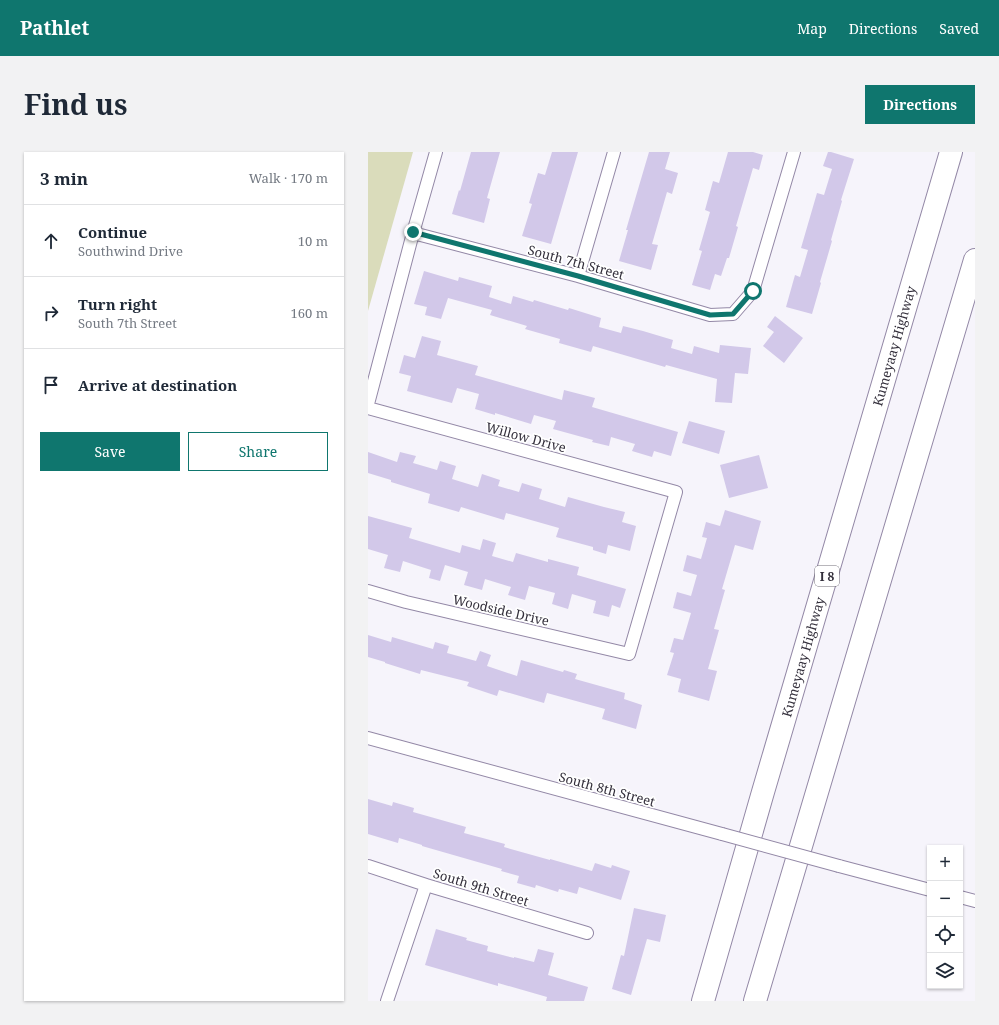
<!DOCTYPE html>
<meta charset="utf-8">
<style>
body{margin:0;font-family:"Noto Serif",serif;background:#f2f2f3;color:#1f2937}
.controls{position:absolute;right:12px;bottom:12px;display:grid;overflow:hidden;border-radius:0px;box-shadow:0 1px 3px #0004}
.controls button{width:36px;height:36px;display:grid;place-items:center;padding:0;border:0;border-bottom:1px solid #e0e1e3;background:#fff;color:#1f2937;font:20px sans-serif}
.stop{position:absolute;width:12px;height:12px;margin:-9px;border:3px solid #0f766e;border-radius:50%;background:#fff}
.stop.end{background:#0f766e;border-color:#fff;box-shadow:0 1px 4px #0008}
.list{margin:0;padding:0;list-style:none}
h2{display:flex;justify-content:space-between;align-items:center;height:52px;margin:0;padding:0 16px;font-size:17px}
h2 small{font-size:13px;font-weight:400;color:#747a83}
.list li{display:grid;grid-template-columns:26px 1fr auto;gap:12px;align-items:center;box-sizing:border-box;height:72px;padding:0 16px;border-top:1px solid #e0e1e3}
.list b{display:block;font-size:15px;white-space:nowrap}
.list p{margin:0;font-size:13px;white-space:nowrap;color:#747a83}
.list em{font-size:13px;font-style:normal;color:#747a83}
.actions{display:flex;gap:8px;padding:12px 16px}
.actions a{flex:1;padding:9px 0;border:1px solid #0f766e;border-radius:0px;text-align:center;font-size:14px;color:#0f766e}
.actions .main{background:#0f766e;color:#fff}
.icon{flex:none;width:22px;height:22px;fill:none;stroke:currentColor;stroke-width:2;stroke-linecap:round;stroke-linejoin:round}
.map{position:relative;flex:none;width:607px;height:849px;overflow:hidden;border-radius:0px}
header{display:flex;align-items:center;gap:24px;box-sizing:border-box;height:56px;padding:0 20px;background:#0f766e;color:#fff}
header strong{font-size:19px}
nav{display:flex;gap:22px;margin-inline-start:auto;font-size:14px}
.intro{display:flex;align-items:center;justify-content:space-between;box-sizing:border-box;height:96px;padding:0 24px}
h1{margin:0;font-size:28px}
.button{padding:10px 18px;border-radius:0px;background:#0f766e;color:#fff;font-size:14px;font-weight:700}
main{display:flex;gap:24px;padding:0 24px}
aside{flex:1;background:#fff;border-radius:0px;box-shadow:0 1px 3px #0004}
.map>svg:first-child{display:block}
</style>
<header>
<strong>Pathlet</strong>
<nav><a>Map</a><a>Directions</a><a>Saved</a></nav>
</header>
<div class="intro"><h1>Find us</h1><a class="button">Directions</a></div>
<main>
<aside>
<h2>3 min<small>Walk · 170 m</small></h2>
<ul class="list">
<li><svg class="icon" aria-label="ahead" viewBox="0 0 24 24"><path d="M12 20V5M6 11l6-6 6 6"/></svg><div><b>Continue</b><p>Southwind Drive</p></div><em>10 m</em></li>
<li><svg class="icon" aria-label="right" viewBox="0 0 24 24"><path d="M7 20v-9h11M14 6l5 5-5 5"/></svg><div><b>Turn right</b><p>South 7th Street</p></div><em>160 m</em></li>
<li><svg class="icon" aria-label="arrive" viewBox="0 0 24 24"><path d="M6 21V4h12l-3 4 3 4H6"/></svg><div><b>Arrive at destination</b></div></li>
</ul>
<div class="actions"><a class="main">Save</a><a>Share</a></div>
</aside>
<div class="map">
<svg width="607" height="849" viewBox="0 0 607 849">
<rect width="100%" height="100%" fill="#f6f4fb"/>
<path fill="#dadcbb" d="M 0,0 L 45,0 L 0,159 Z"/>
<path fill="#d2c8e9" d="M 103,0 L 132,0 L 119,46 L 122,47 L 116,71 L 84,62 L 91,38 L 92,39 Z
M 184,0 L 210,0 L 183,92 L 154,84 L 164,52 L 161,51 L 170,21 L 177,23 Z
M 281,0 L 302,0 L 297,17 L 310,21 L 304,42 L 299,40 L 284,92 L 290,93 L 283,118 L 251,109 L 260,78 L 258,78 Z
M 360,0 L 385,0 L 395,3 L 391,18 L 385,16 L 368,74 L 370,75 L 361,106 L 359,106 L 353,124 L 347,122 L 342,138 L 324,133 L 334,99 L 331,98 L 342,60 L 337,58 L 345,29 L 351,31 Z
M 460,0 L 463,0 L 486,7 L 473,48 L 474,49 L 463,88 L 464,89 L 452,130 L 453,131 L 444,162 L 418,155 L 427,123 L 432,125 L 440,98 L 433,96 L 449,41 L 456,43 L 464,17 L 455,14 Z
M 56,119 L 90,129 L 91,125 L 124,134 L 121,145 L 143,152 L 145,144 L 165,150 L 166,148 L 200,158 L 201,156 L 233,166 L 231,175 L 253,181 L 255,174 L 275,179 L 305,188 L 303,196 L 324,202 L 326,194 L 351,201 L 352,193 L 383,196 L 380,222 L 367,221 L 364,251 L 347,250 L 349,227 L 298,213 L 297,215 L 225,194 L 223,200 L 191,191 L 192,187 L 157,177 L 159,174 L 122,163 L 124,158 L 80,146 L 73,167 L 57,163 L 59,155 L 46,152 Z
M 407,164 L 435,186 L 416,211 L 395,194 L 406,180 L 399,175 Z
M 54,184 L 73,189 L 69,203 L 110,214 L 107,223 L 194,248 L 196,238 L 227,246 L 224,255 L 310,280 L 303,304 L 286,299 L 284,305 L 264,299 L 267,292 L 243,285 L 241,294 L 224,290 L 225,288 L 185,277 L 188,269 L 166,263 L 163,272 L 127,261 L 127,263 L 107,257 L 111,242 L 89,236 L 84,251 L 39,239 L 43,224 L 31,221 L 36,203 L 47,206 Z
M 321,269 L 357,279 L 351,302 L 314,291 Z
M 0,300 L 29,310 L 32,300 L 48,304 L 45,311 L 69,318 L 72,309 L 88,314 L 84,327 L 110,335 L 114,322 L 132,328 L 130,334 L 151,340 L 154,331 L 174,337 L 171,347 L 197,355 L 200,345 L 236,355 L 257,360 L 254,370 L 268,374 L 262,399 L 240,393 L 238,402 L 225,398 L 225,395 L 188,385 L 191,376 L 138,361 L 136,368 L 93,355 L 91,360 L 60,351 L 62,342 L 23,330 L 23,328 L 0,321 Z
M 391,303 L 400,336 L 361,346 L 352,313 Z
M 357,358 L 393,369 L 385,398 L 367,393 L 354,437 L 357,438 L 346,477 L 351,478 L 340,517 L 349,519 L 341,549 L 310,540 L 313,527 L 299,523 L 306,501 L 302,500 L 306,486 L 315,488 L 323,461 L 305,456 L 309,440 L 323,444 L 329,423 L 315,419 L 319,403 L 333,407 L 339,386 L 334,385 L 338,370 L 352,374 Z
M 0,364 L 44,376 L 41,386 L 92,401 L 94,393 L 112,398 L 115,387 L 128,391 L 124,404 L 145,410 L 148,401 L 180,410 L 180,407 L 211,415 L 209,423 L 258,437 L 252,456 L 244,453 L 241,465 L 225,461 L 228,449 L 204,442 L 200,457 L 184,452 L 187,441 L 161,434 L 157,448 L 140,443 L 143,435 L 117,427 L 114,438 L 96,433 L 100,420 L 77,413 L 72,429 L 61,426 L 63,418 L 35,409 L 32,420 L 16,416 L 20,403 L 0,397 Z
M 0,483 L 23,490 L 24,485 L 65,497 L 67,490 L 81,494 L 79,501 L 108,509 L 112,499 L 123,503 L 119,514 L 149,524 L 153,508 L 195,520 L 196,518 L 209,522 L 207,527 L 257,541 L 256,547 L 274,553 L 268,577 L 234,567 L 237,557 L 179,541 L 176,551 L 131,538 L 129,544 L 99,534 L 101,530 L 53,518 L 52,522 L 17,511 L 17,510 L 0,505 Z
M 0,647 L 24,654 L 25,650 L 46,656 L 45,660 L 98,675 L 96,681 L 137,692 L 136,695 L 182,708 L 182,707 L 224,719 L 227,711 L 243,716 L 244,713 L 262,719 L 253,748 L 211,735 L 209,742 L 191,737 L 190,740 L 168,733 L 167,736 L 149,731 L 151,724 L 133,719 L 134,717 L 54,694 L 54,693 L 31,686 L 30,691 L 0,682 Z
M 266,756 L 298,763 L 292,790 L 279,787 L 263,843 L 244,837 L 253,803 L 256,804 Z
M 68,777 L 99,786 L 98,788 L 120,794 L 119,799 L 146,806 L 146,805 L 166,810 L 170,797 L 186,801 L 180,823 L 220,835 L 216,849 L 178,849 L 179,845 L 130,831 L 130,834 L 57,813 Z"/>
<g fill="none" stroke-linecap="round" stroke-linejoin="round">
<g stroke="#9388a6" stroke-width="14">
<path id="minor" d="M 45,81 L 210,124 L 342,163 L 365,162 L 385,139 L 426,0
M 210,124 L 246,0
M 0,252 L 45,81 L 68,0
M 0,256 L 308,340 L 261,502 L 38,450 L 0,439
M 0,586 L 354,682
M 0,714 L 58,733 L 219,781
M 471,714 L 562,738
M 592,745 L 607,749
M 19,849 L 58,733"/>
</g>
<g stroke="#9388a6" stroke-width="24">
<path id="motorway" d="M 335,849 L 395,640 L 583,0
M 387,849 L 607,108"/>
</g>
<use href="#minor" stroke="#fff" stroke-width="12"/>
<use href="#motorway" stroke="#fff" stroke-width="22"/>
<g stroke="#9388a6" stroke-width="14" stroke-linecap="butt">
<path id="minor-bridge" d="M 354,682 L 471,714"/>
</g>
<use href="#minor-bridge" stroke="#fff" stroke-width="12"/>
</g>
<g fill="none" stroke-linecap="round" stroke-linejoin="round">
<path stroke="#0f766e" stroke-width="5" d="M 45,80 L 210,124 L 342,163 L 365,162 L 385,139"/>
</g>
<g text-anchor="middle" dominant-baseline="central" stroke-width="3.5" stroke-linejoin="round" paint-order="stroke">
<rect fill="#fff" stroke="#706d76" stroke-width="1" x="447" y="414" width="24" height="20" rx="3"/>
<g font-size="12" font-weight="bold" fill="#332f3b">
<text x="459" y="424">I 8</text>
</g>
<g font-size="13" fill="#332f3b" stroke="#fff">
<text transform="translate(208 110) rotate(15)">South 7th Street</text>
<text transform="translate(526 194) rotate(-74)">Kumeyaay Highway</text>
<text transform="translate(158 285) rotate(15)">Willow Drive</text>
<text transform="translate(133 458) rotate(13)">Woodside Drive</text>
<text transform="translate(435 505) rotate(-74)">Kumeyaay Highway</text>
<text transform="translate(239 637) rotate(15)">South 8th Street</text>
<text transform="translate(113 735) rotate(17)">South 9th Street</text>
</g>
</g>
</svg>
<div class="controls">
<button>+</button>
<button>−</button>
<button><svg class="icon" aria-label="locate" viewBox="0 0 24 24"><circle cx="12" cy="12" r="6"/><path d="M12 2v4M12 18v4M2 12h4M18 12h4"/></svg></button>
<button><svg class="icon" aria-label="layers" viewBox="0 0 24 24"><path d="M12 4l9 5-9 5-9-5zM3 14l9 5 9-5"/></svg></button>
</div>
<div class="stop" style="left:385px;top:139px"></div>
<div class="stop end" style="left:45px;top:80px"></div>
</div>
</main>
